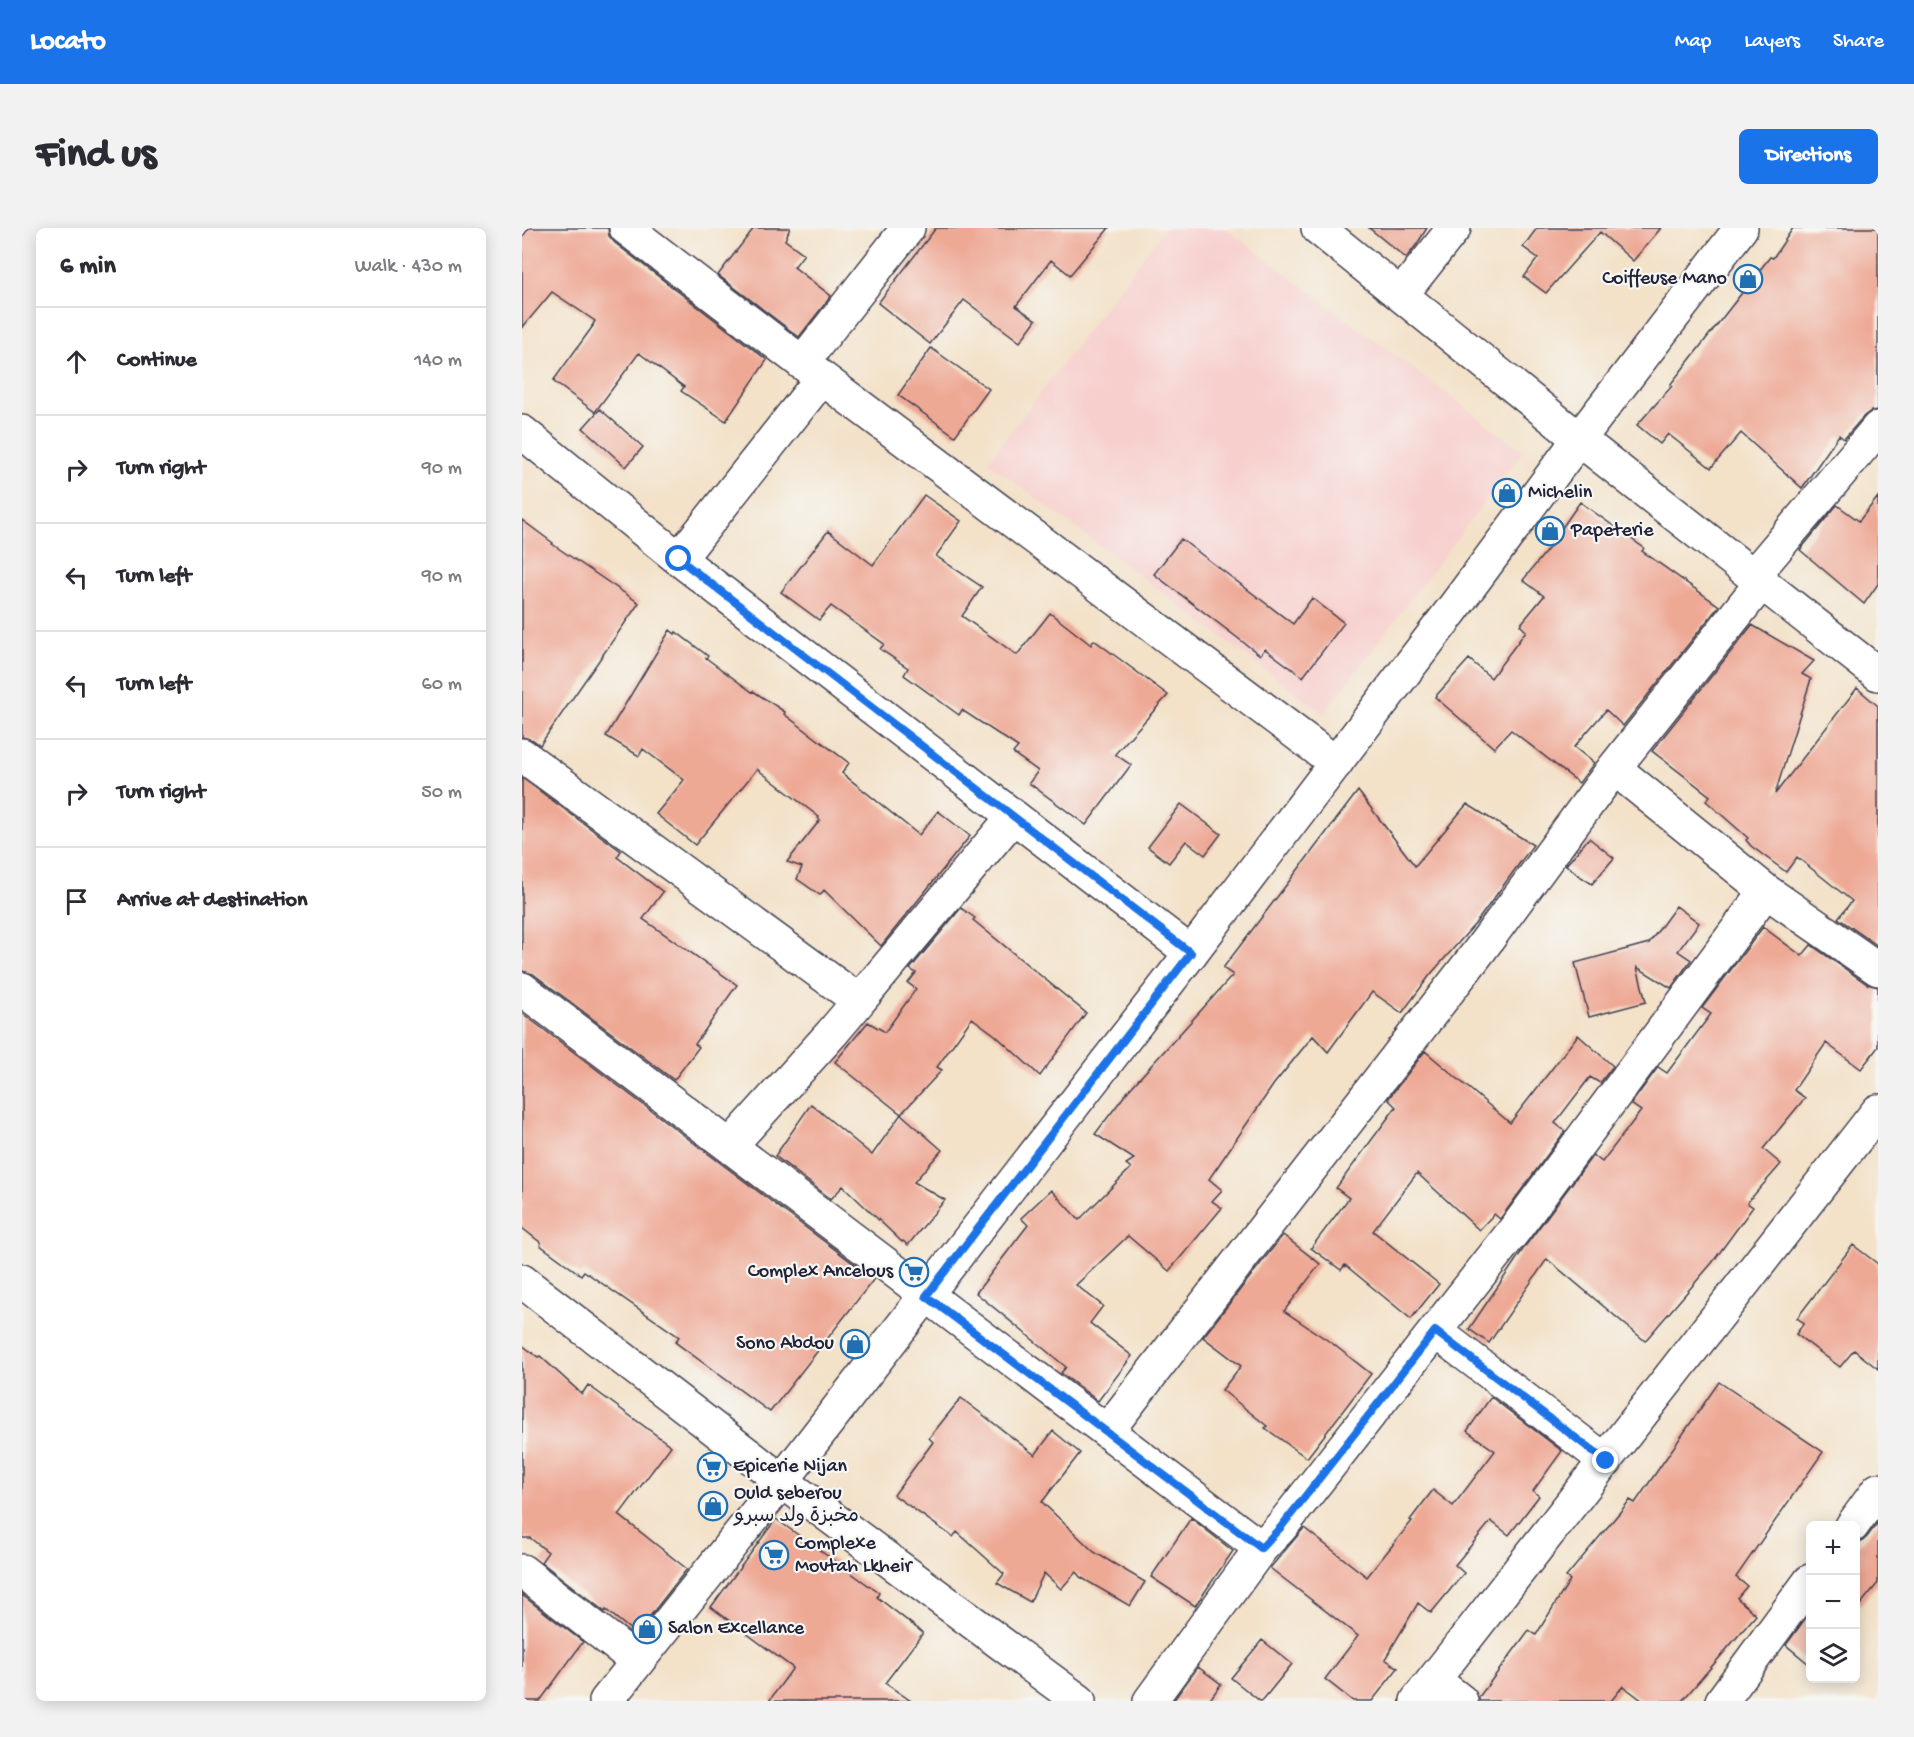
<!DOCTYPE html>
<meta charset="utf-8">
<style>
body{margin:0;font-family:"Gochi Hand","Playpen Sans Arabic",sans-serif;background:#f2f2f3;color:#2b2b33}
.controls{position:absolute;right:18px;bottom:18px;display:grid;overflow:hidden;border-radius:9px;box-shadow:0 3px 15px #0003}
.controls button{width:54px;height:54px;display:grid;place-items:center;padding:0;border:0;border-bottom:2px solid #e1e1e2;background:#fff;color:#2b2b33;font:30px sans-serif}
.stop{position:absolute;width:18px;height:18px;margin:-14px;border:4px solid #1a73e8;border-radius:50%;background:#fff}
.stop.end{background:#1a73e8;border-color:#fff;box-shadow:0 2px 6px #0008}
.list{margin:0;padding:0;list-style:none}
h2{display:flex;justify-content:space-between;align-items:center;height:78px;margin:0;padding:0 24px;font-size:26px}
h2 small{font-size:20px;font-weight:400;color:#7c7c81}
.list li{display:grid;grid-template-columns:39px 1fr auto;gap:18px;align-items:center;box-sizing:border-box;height:108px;padding:0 24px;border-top:2px solid #e1e1e2}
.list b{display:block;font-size:22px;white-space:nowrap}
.list em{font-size:20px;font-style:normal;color:#7c7c81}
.icon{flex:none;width:33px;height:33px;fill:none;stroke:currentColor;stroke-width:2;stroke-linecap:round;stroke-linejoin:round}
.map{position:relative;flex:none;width:1356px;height:1473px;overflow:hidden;border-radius:9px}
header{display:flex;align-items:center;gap:36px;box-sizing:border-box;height:84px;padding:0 30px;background:#1a73e8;color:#fff}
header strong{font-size:28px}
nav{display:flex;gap:33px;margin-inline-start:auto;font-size:21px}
.intro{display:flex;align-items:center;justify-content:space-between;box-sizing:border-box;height:144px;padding:0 36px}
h1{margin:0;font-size:42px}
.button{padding:15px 27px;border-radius:9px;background:#1a73e8;color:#fff;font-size:21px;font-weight:700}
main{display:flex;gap:36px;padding:0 36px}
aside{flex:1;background:#fff;border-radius:9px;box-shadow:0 3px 15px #0003}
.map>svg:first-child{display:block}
</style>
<header>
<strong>Locato</strong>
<nav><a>Map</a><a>Layers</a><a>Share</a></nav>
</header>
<div class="intro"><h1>Find us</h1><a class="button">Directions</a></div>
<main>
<aside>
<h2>6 min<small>Walk · 430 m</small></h2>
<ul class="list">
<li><svg class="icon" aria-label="ahead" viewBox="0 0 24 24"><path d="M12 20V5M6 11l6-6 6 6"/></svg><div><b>Continue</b></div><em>140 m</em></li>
<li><svg class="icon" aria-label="right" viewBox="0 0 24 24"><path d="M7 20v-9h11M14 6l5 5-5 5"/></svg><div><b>Turn right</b></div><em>90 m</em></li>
<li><svg class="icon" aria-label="left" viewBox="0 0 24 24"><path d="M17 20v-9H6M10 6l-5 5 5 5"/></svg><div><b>Turn left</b></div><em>90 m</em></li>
<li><svg class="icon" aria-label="left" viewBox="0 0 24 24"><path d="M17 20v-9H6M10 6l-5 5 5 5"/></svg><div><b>Turn left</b></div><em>60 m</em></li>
<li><svg class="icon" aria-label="right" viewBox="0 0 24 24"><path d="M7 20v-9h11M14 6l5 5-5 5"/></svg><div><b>Turn right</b></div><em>50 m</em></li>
<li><svg class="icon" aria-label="arrive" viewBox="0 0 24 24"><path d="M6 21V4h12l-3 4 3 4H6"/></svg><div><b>Arrive at destination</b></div></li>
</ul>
</aside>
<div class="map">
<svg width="1356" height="1473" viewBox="0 0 1356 1473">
<rect width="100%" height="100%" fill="#f6f6f2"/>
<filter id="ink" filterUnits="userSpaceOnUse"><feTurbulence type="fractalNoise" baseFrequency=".0167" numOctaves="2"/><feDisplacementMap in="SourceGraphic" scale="12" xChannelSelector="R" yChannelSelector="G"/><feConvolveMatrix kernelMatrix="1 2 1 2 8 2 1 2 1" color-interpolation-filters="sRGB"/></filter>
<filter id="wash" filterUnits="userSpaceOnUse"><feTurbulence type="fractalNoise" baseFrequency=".008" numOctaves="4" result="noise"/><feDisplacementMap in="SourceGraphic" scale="24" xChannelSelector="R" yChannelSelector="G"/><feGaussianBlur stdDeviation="1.35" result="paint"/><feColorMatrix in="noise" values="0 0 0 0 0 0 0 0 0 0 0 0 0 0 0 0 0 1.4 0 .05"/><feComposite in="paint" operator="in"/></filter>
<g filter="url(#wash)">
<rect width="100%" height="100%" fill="#f3e1c8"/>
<path fill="#f7d0ce" d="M 643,0 L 703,0 L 1001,223 L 802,486 L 466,234 Z"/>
<g id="blocks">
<path fill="#eea995" d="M 7,0 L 86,0 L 87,8 L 93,15 L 245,132 L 204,193 L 159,163 L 162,159 L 117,125 L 73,184 L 31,153 L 71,98 L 70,98 L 73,93 L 30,64 L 0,100 L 0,9 Z
M 232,0 L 268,0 L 263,12 L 282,26 L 272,39 L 309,68 L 277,109 L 196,47 Z
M 414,0 L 587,0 L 548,47 L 529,32 L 494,78 L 514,92 L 498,114 L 442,72 L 408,116 L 356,75 Z
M 847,0 L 905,0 L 895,16 L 884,30 Z
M 1015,0 L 1139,0 L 1111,33 L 1078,4 L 1024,65 L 1002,49 L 1016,30 L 1001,19 Z
M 1271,0 L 1356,0 L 1356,182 L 1349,183 L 1342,188 L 1322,211 L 1317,207 L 1280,260 L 1219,205 L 1189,240 L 1146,206 L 1138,216 L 1115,197 L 1150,158 L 1148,157 L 1248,29 L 1251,30 Z
M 409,120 L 467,161 L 433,208 L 376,167 Z
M 78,181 L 121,219 L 104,239 L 61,200 Z
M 402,267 L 439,293 L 414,328 L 460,359 L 440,388 L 495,427 L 528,385 L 569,417 L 572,412 L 646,467 L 593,526 L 609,537 L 564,597 L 507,555 L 516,543 L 491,525 L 496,519 L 440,482 L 437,487 L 382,447 L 386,440 L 358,421 L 362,416 L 309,378 L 297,392 L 259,364 L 306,303 L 351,337 Z
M 1356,269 L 1356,356 L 1342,376 L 1278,322 L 1315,277 L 1337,293 Z
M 1058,274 L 1122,320 L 1120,323 L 1197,378 L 1101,498 L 1084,482 L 1052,519 L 1072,535 L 1057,555 L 989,502 L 972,520 L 913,469 L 947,431 L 969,450 L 1004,403 L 998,397 L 1022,368 L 1001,352 L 1039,305 L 1037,304 Z
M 0,292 L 31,315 L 30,316 L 117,375 L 18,517 L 11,512 L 0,509 Z
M 659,311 L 771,396 L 790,370 L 822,395 L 781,449 L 743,421 L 738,427 L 632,346 Z
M 1230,397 L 1292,433 L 1280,446 L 1289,451 L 1253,566 L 1335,460 L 1356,478 L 1356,718 L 1316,690 L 1330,673 L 1275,629 L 1264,644 L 1229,618 L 1224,612 L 1226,610 L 1184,573 L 1188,568 L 1130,523 Z
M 148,402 L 153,406 L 154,404 L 186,428 L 184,430 L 230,464 L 231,463 L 263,484 L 262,486 L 327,535 L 320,545 L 397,607 L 416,583 L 448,608 L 359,718 L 302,662 L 298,667 L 275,651 L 280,639 L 265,634 L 298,592 L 296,590 L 297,589 L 235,541 L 173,617 L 134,586 L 162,552 L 121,521 L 117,528 L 84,508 Z
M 0,550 L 99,623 L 95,629 L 141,664 L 121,691 L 215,757 L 173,816 L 177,819 L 152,852 L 11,746 L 0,743 Z
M 836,563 L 893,638 L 945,576 L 1011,617 L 953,696 L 908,747 L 880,785 L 850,764 L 806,824 L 791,808 L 752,856 L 687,951 L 700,962 L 690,973 L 700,980 L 647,1043 L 606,1008 L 554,1057 L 581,1078 L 568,1095 L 610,1128 L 576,1173 L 539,1145 L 544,1139 L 454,1065 L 506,997 L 499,990 L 529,962 L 557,992 L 609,940 L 604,936 L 612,931 L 573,906 L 606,863 L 711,747 L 701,740 Z
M 659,576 L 699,606 L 683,627 L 664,613 L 647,635 L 626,619 Z
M 1067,610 L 1092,630 L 1070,656 L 1056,647 L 1044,637 Z
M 1154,678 L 1177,695 L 1156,723 L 1169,732 L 1149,760 L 1115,739 L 1124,774 L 1067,789 L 1053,735 L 1127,715 Z
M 439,680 L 453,690 L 451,692 L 564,785 L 518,848 L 473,807 L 450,790 L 415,839 L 420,842 L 379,886 L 313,834 L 346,794 L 363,804 L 394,761 L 386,755 L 394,745 L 388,741 Z
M 1241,699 L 1280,728 L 1289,717 L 1345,756 L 1356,759 L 1356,819 L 1339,841 L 1304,815 L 1272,862 L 1283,870 L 1241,921 L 1259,936 L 1225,975 L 1231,979 L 1190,1035 L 1123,1113 L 1025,1031 L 967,1115 L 947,1101 L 1004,1017 L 1071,927 L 1080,934 L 1119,883 L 1109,876 L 1136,839 L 1145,845 L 1189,786 L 1180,780 Z
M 0,785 L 352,1051 L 248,1184 L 153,1114 L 157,1109 L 62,1043 L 59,1047 L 18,1017 L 19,1015 L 0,1000 Z
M 1056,807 L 1091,838 L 1078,855 L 1068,849 L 1033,895 L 1043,903 L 978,991 L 972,986 L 957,1002 L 895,945 L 851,1003 L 917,1056 L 889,1091 L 823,1037 L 819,1042 L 789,1020 L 827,970 L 814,960 L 874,879 L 866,871 L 903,823 L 988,895 Z
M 289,876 L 350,927 L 379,886 L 420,922 L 392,954 L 423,972 L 386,1017 L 381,1013 L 380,1014 L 321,958 L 309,971 L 253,928 Z
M 761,1007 L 798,1036 L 762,1083 L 811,1116 L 849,1146 L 785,1230 L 743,1200 L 745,1198 L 700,1162 L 719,1138 L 681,1109 Z
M 1331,1017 L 1356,1036 L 1356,1141 L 1332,1122 L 1318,1139 L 1274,1106 L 1282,1095 L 1275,1090 Z
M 0,1117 L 16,1129 L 18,1128 L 60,1166 L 66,1157 L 149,1218 L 97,1287 L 165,1341 L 114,1406 L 84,1382 L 83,1384 L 19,1334 L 26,1324 L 8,1310 L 0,1310 Z
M 1197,1154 L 1301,1224 L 1214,1349 L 1225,1358 L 1215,1370 L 1234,1387 L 1160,1473 L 1121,1473 L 1101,1458 L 1089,1473 L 957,1473 L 957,1469 L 1007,1402 L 1014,1407 L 1048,1352 L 1044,1349 L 1108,1272 L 1113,1275 Z
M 969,1169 L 1040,1223 L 1011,1263 L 1017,1268 L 987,1307 L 969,1293 L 933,1337 L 942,1345 L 909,1385 L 896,1375 L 863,1431 L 876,1440 L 850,1473 L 831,1473 L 803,1451 L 836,1408 L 748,1340 L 782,1300 L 845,1349 L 890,1293 L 888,1292 L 911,1262 L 931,1278 L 973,1223 L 945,1203 Z
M 439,1170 L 513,1227 L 531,1203 L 558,1225 L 520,1274 L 572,1324 L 623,1354 L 608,1378 L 558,1349 L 554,1344 L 539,1361 L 522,1345 L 508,1374 L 475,1355 L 482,1346 L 435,1304 L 431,1309 L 372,1267 L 411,1214 L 407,1210 Z
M 669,1290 L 711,1323 L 673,1378 L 629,1349 Z
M 254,1291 L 357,1365 L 355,1369 L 401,1405 L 363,1455 L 389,1473 L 247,1473 L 271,1440 L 189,1379 Z
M 1356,1294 L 1356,1355 L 1338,1377 L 1334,1374 L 1334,1316 L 1338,1315 L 1345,1309 Z
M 0,1367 L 61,1414 L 18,1473 L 0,1473 Z
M 1288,1384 L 1288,1437 L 1264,1417 Z
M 740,1412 L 770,1436 L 740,1473 L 738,1473 L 709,1450 Z
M 676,1439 L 699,1456 L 687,1473 L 651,1473 Z"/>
</g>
</g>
<g filter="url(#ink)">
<use href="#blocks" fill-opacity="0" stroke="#413f50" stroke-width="1.5"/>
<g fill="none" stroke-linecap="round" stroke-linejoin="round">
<g stroke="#413f50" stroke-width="36">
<path id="minor" d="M 104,0 L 300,150 L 814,535
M 796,0 L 1057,211 L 1356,446
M 879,67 L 932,0
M 280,135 L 386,0
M 0,204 L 157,331 L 669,725
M 157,331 L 300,150
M 1231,348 L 1356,200
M 0,527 L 337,773 L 310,805 L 208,918
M 1092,540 L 1244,663
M 0,761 L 739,1320 L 759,1299 L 994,1000 L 1244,663 L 1356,741
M 337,773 L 491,589
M 0,1053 L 260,1253 L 557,1473
M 913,1103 L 1084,1233
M 585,1203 L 958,722 L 1092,540 L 1240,354
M 1330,1298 L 1356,1262
M 0,1343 L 115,1433
M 912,1452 L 939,1473
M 628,1473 L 739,1320
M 895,1473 L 1356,883
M 1200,1473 L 1288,1353"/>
</g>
<g stroke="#413f50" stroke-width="36">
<path id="tertiary" d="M 84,1473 L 260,1253 L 669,725 L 930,382 L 1057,211 L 1219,0"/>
</g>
<use href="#minor" stroke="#fff" stroke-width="33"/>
<use href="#tertiary" stroke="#fff" stroke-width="33"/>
</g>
</g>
<g fill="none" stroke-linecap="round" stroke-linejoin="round" filter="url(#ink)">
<path stroke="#1a73e8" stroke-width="8" d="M 157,331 L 669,725 L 404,1068 L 739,1320 L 759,1299 L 913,1103 L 1084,1233"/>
</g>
<defs>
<g id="shop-ring" transform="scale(1.5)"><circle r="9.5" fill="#f6f6f2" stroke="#1f6fb2" stroke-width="1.5"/><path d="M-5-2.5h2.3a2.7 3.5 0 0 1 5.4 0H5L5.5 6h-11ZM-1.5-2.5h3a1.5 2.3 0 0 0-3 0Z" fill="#1f6fb2"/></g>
<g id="supermarket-ring" transform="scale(1.5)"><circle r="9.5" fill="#f6f6f2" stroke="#1f6fb2" stroke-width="1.5"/><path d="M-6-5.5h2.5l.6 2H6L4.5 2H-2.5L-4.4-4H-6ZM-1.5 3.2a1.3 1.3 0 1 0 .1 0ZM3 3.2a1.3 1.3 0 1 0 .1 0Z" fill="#1f6fb2"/></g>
</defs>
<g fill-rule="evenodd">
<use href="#shop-ring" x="1226" y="51"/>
<use href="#shop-ring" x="985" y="265"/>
<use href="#shop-ring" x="1028" y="303"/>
<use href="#supermarket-ring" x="392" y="1044"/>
<use href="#shop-ring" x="333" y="1116"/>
<use href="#supermarket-ring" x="190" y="1239"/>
<use href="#shop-ring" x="191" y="1278"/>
<use href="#supermarket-ring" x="252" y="1327"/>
<use href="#shop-ring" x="125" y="1401"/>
</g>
<g text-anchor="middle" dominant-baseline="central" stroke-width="4.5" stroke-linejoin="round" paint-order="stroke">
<g font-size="20" fill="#22223b" stroke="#f6f6f2" text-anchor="start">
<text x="1205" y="51" text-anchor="end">Coiffeuse Mano</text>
<text x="1006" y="265">Michelin</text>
<text x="1049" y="303">Papeterie</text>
<text x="371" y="1044" text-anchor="end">Complex Ancelous</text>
<text x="312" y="1116" text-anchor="end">Sono Abdou</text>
<text x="211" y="1239">Epicerie Nijan</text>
<text x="212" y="1266">Ould seberou<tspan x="212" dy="23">مخبزة ولد سبرو</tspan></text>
<text x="273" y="1316">Complexe<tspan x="273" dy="23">Movtah Lkheir</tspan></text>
<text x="146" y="1401">Salon Excellance</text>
</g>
</g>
</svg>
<div class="controls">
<button>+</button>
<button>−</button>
<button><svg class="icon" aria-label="layers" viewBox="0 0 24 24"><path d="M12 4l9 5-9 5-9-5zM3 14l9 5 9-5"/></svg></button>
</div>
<div class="stop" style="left:157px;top:331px"></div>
<div class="stop end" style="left:1084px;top:1233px"></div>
</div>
</main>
